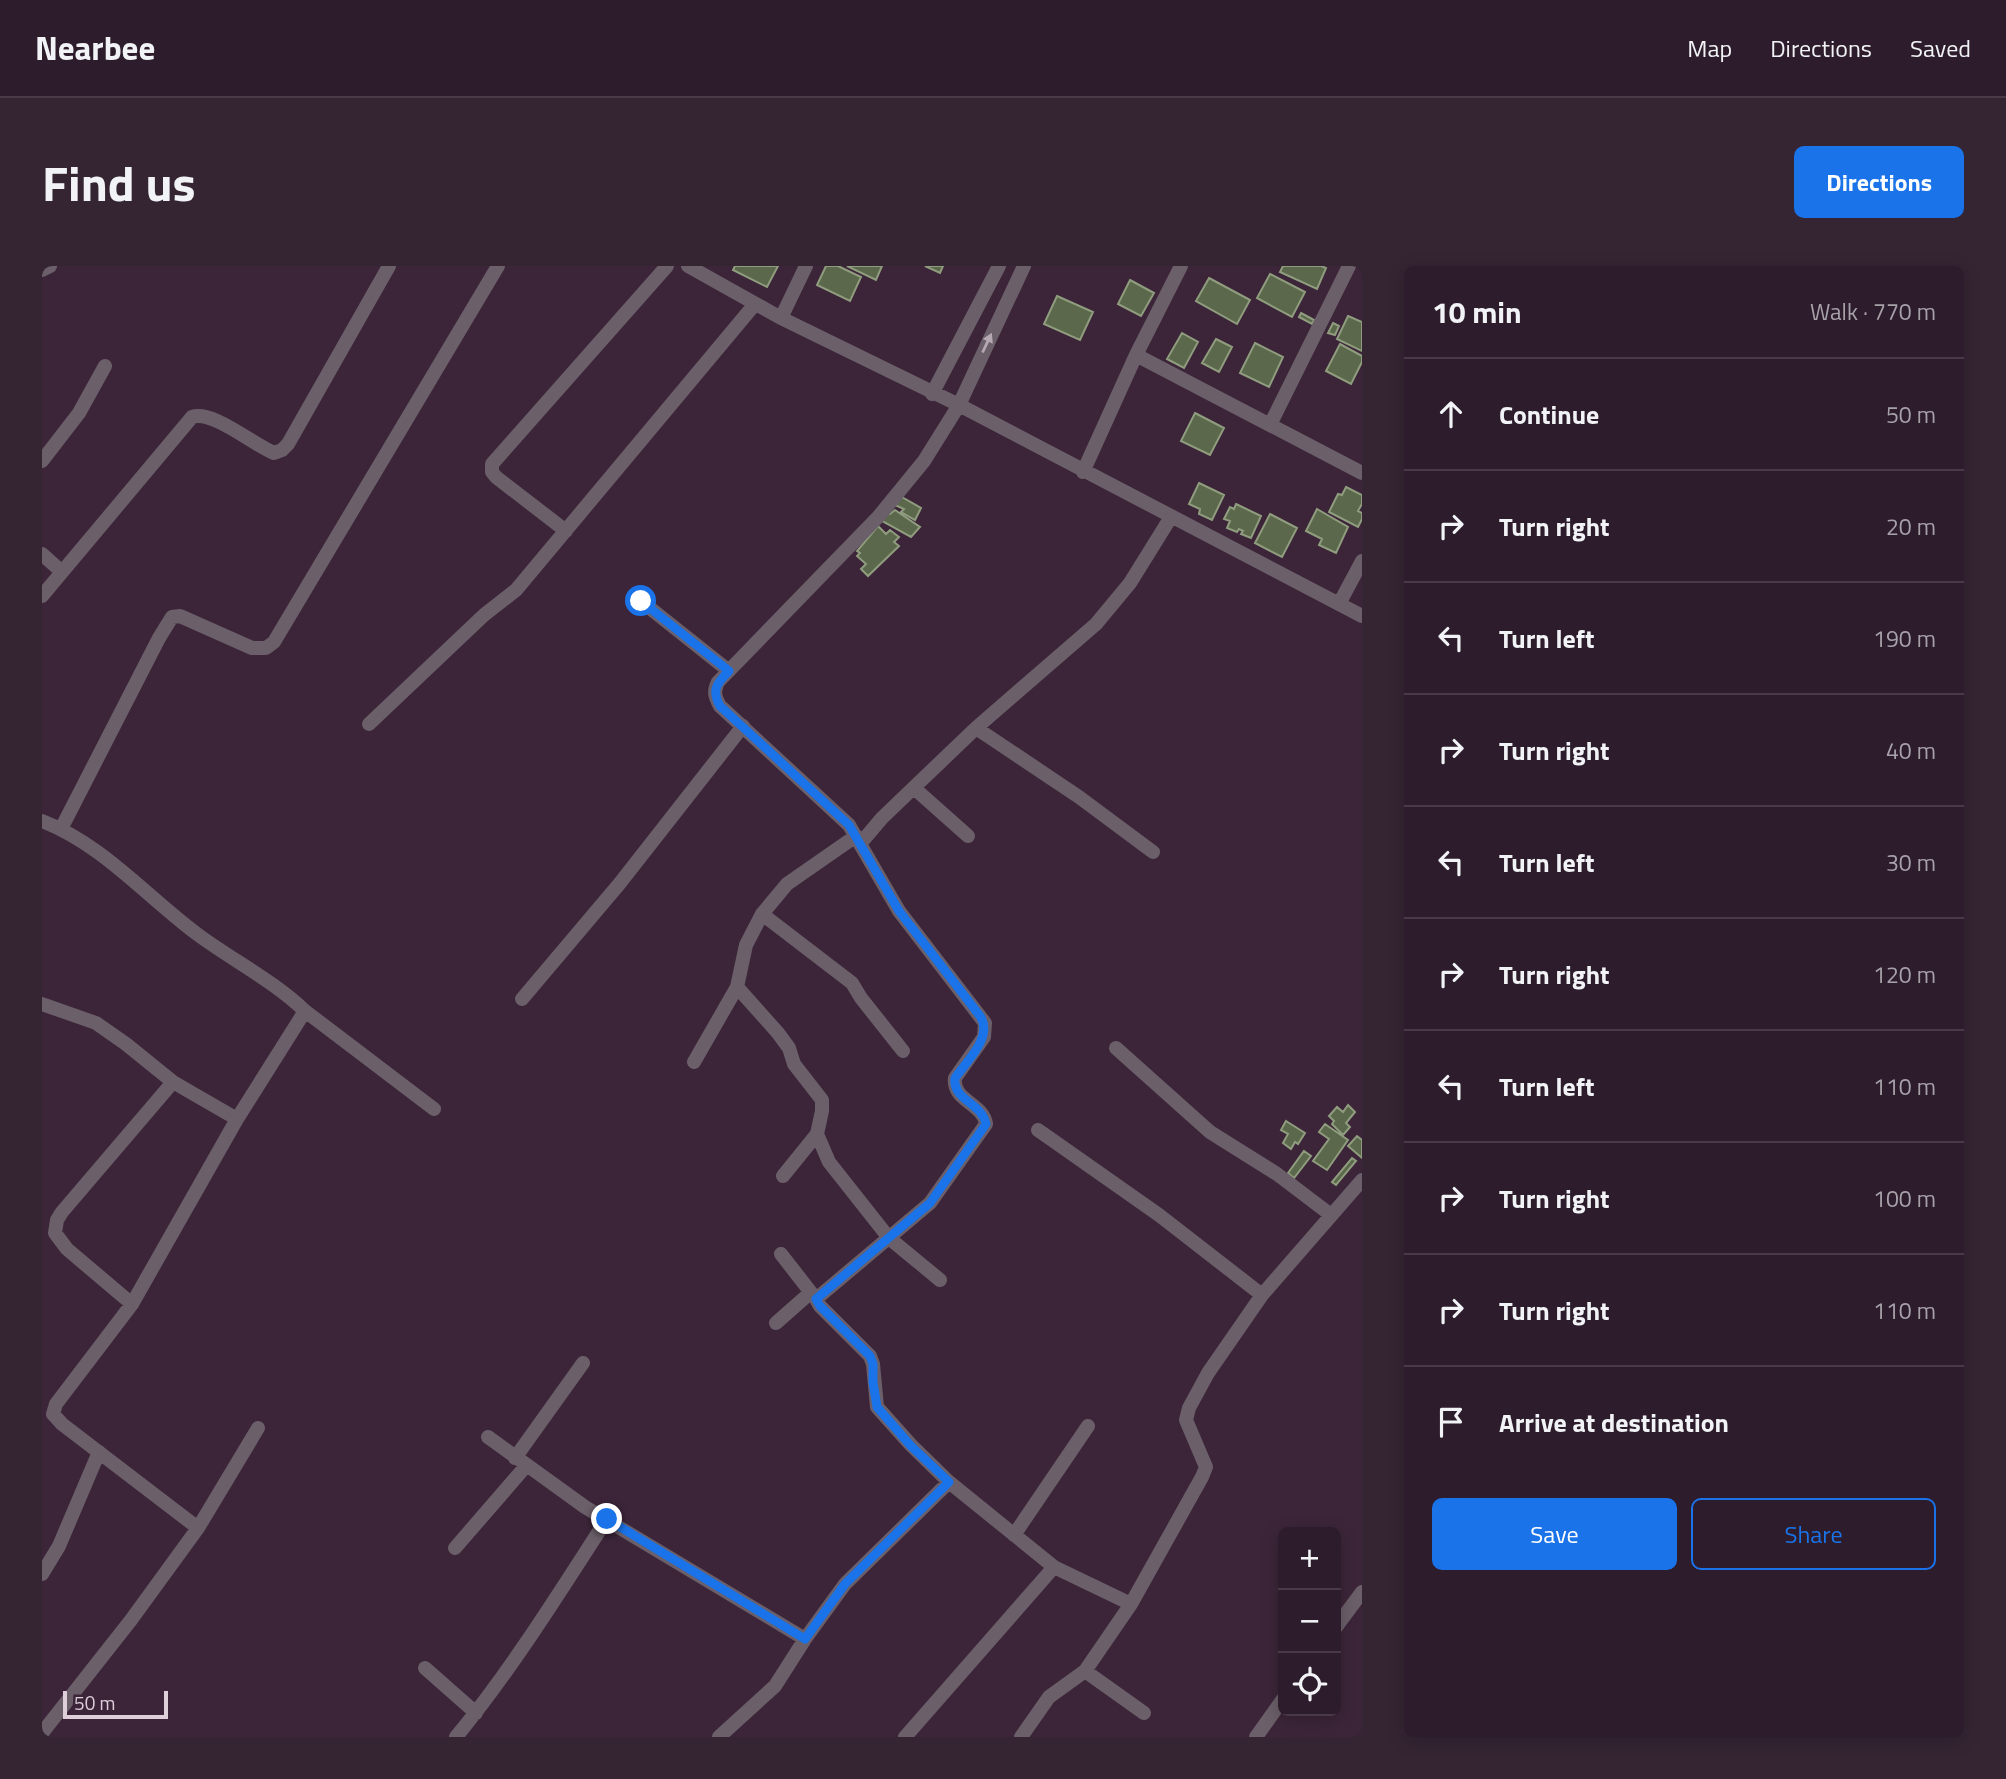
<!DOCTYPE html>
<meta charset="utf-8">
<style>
body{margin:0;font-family:"Titillium Web",sans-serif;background:#352533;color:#f1f3f6}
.controls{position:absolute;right:21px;bottom:21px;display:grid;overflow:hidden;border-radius:10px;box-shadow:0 4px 18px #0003}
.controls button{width:63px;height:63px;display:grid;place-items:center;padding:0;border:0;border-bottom:2px solid #483a47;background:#2d1c2b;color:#f1f3f6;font:35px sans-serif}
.scale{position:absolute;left:21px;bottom:18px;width:105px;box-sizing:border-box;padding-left:7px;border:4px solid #decfdb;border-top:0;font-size:19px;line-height:24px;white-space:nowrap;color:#decfdb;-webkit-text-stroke:5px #3c2539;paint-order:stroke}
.stop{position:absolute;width:21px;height:21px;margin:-16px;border:5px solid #1a73e8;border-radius:50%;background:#fff}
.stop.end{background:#1a73e8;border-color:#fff;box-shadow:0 2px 7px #0008}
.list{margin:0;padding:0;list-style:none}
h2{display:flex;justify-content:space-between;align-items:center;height:91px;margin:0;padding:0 28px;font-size:30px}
h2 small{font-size:23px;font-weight:400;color:#a7a1a9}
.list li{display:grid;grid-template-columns:46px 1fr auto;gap:21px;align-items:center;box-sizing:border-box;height:112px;padding:0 28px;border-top:2px solid #483a47}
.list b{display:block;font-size:26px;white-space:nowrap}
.list em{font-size:23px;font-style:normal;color:#a7a1a9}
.actions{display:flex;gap:14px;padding:21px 28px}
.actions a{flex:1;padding:16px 0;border:2px solid #1a73e8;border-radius:10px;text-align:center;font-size:24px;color:#1a73e8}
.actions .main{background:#1a73e8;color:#fff}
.icon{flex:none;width:38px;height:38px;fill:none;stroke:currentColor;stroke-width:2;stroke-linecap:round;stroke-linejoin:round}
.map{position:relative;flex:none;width:1320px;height:1471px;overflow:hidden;border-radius:10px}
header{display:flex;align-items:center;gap:42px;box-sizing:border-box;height:98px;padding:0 35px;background:#2d1c2b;border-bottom:2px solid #483a47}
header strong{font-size:33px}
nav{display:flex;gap:38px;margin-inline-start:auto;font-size:24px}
.intro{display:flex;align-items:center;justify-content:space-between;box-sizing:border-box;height:168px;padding:0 42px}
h1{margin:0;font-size:49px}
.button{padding:18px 32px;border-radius:10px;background:#1a73e8;color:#fff;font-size:24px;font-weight:700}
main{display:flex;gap:42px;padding:0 42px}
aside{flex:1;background:#2d1c2b;border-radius:10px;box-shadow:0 4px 18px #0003}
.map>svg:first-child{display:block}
</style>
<header>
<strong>Nearbee</strong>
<nav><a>Map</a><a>Directions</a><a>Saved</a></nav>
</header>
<div class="intro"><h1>Find us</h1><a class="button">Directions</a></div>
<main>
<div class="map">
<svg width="1320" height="1471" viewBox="0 0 1320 1471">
<rect width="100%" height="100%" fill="#3c2539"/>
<path fill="#5b684b" stroke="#8f9d7e" stroke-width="2" d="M 693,0 L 736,0 L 725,21 L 691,4 Z
M 784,0 L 796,0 L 819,11 L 808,35 L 775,19 Z
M 805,0 L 840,0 L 834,14 Z
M 883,0 L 901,0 L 898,7 Z
M 1241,0 L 1279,0 L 1284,2 L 1275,23 L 1238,6 Z
M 1228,8 L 1263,26 L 1250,51 L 1215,32 Z
M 1167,12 L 1208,34 L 1195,58 L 1154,35 Z
M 1088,14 L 1112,27 L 1099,50 L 1076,38 Z
M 1015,30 L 1051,46 L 1038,74 L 1002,58 Z
M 1259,47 L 1272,54 L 1270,58 L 1257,51 Z
M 1306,50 L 1320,56 L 1320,85 L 1295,73 Z
M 1291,57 L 1297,60 L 1293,69 L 1286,67 Z
M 1140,67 L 1156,76 L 1142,102 L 1125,93 Z
M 1174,73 L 1190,81 L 1177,106 L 1160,97 Z
M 1213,77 L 1241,91 L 1227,121 L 1198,107 Z
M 1298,78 L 1320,90 L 1320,96 L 1309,118 L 1284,105 Z
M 1153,147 L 1182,162 L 1168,189 L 1139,175 Z
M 1157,217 L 1182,229 L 1170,254 L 1157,248 L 1158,243 L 1147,238 Z
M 1304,221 L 1320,229 L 1320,238 L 1316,245 L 1320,247 L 1320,253 L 1316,261 L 1287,246 L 1296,228 L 1300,229 Z
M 858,230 L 879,242 L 873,254 L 859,246 L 862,243 L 853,239 Z
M 1194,238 L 1219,250 L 1209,272 L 1199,268 L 1201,265 L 1197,263 L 1195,266 L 1185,262 L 1188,255 L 1182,253 L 1188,241 L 1192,243 Z
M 1275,243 L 1306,261 L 1294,287 L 1277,279 L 1280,273 L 1264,265 Z
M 853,244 L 878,261 L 869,271 L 840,255 L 846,246 L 848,248 Z
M 1228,248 L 1255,262 L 1240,291 L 1213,277 Z
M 836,260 L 844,268 L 848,264 L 857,271 L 852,276 L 857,280 L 826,310 L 819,303 L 824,298 L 815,290 L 818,287 L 815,285 Z
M 1306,839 L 1313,846 L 1304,857 L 1308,861 L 1301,869 L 1290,858 L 1292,855 L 1287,850 L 1295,841 L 1301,846 Z
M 1244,855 L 1263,867 L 1256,878 L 1253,876 L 1249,883 L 1241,877 L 1246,868 L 1239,864 Z
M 1283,858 L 1306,874 L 1285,904 L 1271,895 L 1287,873 L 1277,866 Z
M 1315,870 L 1320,874 L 1320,892 L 1306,880 Z
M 1262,885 L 1269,890 L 1252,912 L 1246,907 Z
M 1310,892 L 1314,895 L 1294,919 L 1290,916 Z"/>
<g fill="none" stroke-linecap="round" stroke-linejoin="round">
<path stroke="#6b5f69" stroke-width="14" d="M 646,0 L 739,52 L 917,139 L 1320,350
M 982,0 L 917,139 L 882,195 L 837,250 L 676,416 C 671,426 673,431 678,440 L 807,559 L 857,645 L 943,757 L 942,771 L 913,812 C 910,835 941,837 944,858 L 888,937 L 774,1033 L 778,1040 L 828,1090 L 831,1098 L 835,1141 L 869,1179 L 907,1216 L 1012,1301 L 1089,1338
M 0,4 L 8,0
M 739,52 L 764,0
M 1094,89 L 1320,207
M 890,128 L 957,0
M 1228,159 L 1307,0
M 0,195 L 37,147 L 63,100
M 1041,206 L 1094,89 L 1139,0
M 524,265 L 454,211 L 450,206 L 450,198 L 625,0
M 0,288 L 20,306
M 0,330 L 150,151 C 171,144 210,178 232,187 L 240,184 L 246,178 L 347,0
M 599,335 L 687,405
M 1297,338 L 1320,295
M 327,458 L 442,349 L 474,324 L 713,38
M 934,462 L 1037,531 L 1111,586
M 872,522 L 926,570
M 0,555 C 60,578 104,630 155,668 C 190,694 232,715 263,745 L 195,853 L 90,1038 L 14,1138 L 11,1148 L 20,1158 L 156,1262
M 19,563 L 117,372 L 130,351 L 138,350 L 210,382 L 224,382 L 232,376 L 456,0
M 818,578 L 840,552 L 934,462 L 1054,358 L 1088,317 L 1129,251
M 720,648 L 810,717 L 819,732 L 861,785
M 695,721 L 736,767 L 747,782 L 752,798 L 780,834 L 780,845 L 775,868 L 787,896 L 847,972 L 898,1014
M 480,733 L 578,617 L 701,460
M 0,738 L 54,757 L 84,778 L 131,816 L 195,853
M 263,745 L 392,843
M 1074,782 L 1168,866 L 1235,908 L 1289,949
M 652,796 L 695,721 L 704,679 L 720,648 L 745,618 L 814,570
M 996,864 L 1117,949 L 1220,1029
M 741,910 L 775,868
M 739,988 L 774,1033
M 90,1038 L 25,983 L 13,967 L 15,954 L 20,946 L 131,816
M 734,1057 L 768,1027
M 446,1171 L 543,1241 L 763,1373
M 473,1192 L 541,1097
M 972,1269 L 1046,1160
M 413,1282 L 484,1200
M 0,1308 L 17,1280 L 57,1186
M 1294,1361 L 1320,1326
M 383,1402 L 434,1447
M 1043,1405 L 1102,1447
M 0,1467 L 89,1354 L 156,1262 L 216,1162
M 414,1471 C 470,1403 517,1327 565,1253
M 677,1471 L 733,1420 L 763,1373 L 803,1318 L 907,1216
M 863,1471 L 1012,1301
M 979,1471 L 1007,1431 L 1043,1405 L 1089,1338 L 1160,1211 L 1164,1201 L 1144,1154 L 1147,1142 L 1166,1107 L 1220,1029 L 1320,914
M 1214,1471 L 1241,1433"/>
</g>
<defs><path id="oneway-solid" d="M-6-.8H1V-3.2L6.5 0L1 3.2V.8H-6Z" transform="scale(1.75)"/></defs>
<use fill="#b6a8b3" href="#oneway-solid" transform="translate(945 77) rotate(-65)"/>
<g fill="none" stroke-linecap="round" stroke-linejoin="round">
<path stroke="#1a73e8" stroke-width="9" d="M 565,1253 L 763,1373 L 803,1318 L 907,1216 L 869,1180 L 835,1141 L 831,1116 L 831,1098 L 828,1090 L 778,1040 L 774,1033 L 888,937 L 944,858 C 940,837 910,834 913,812 C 925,795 952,770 938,750 L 857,645 L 807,559 L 678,440 C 669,424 675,417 687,405 L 599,335"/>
</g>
</svg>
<div class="controls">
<button>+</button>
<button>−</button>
<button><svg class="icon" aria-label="locate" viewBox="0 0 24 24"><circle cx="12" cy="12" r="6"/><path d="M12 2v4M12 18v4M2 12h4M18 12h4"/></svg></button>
</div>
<div class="scale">50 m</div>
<div class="stop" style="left:599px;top:335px"></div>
<div class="stop end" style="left:565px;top:1253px"></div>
</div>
<aside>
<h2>10 min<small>Walk · 770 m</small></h2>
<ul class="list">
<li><svg class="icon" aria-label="ahead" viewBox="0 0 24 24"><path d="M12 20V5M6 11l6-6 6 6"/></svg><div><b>Continue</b></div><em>50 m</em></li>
<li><svg class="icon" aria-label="right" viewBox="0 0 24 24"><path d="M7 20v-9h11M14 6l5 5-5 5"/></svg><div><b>Turn right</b></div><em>20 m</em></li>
<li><svg class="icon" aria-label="left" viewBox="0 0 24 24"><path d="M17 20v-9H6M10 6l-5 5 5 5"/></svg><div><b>Turn left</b></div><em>190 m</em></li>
<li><svg class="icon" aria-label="right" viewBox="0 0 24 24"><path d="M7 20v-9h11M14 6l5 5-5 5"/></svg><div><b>Turn right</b></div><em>40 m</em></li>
<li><svg class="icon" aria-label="left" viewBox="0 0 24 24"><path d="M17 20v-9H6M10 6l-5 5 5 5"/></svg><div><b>Turn left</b></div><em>30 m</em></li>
<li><svg class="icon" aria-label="right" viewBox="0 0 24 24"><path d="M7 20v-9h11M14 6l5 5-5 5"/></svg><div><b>Turn right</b></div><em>120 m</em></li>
<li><svg class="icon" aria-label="left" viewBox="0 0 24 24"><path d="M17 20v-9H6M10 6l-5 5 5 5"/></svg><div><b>Turn left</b></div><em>110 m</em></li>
<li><svg class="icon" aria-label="right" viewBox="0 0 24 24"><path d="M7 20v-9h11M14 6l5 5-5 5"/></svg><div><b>Turn right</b></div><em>100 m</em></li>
<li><svg class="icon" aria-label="right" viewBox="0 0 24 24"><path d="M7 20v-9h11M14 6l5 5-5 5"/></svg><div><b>Turn right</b></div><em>110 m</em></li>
<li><svg class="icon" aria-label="arrive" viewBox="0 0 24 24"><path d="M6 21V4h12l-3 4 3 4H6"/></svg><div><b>Arrive at destination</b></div></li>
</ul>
<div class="actions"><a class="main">Save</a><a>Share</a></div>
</aside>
</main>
